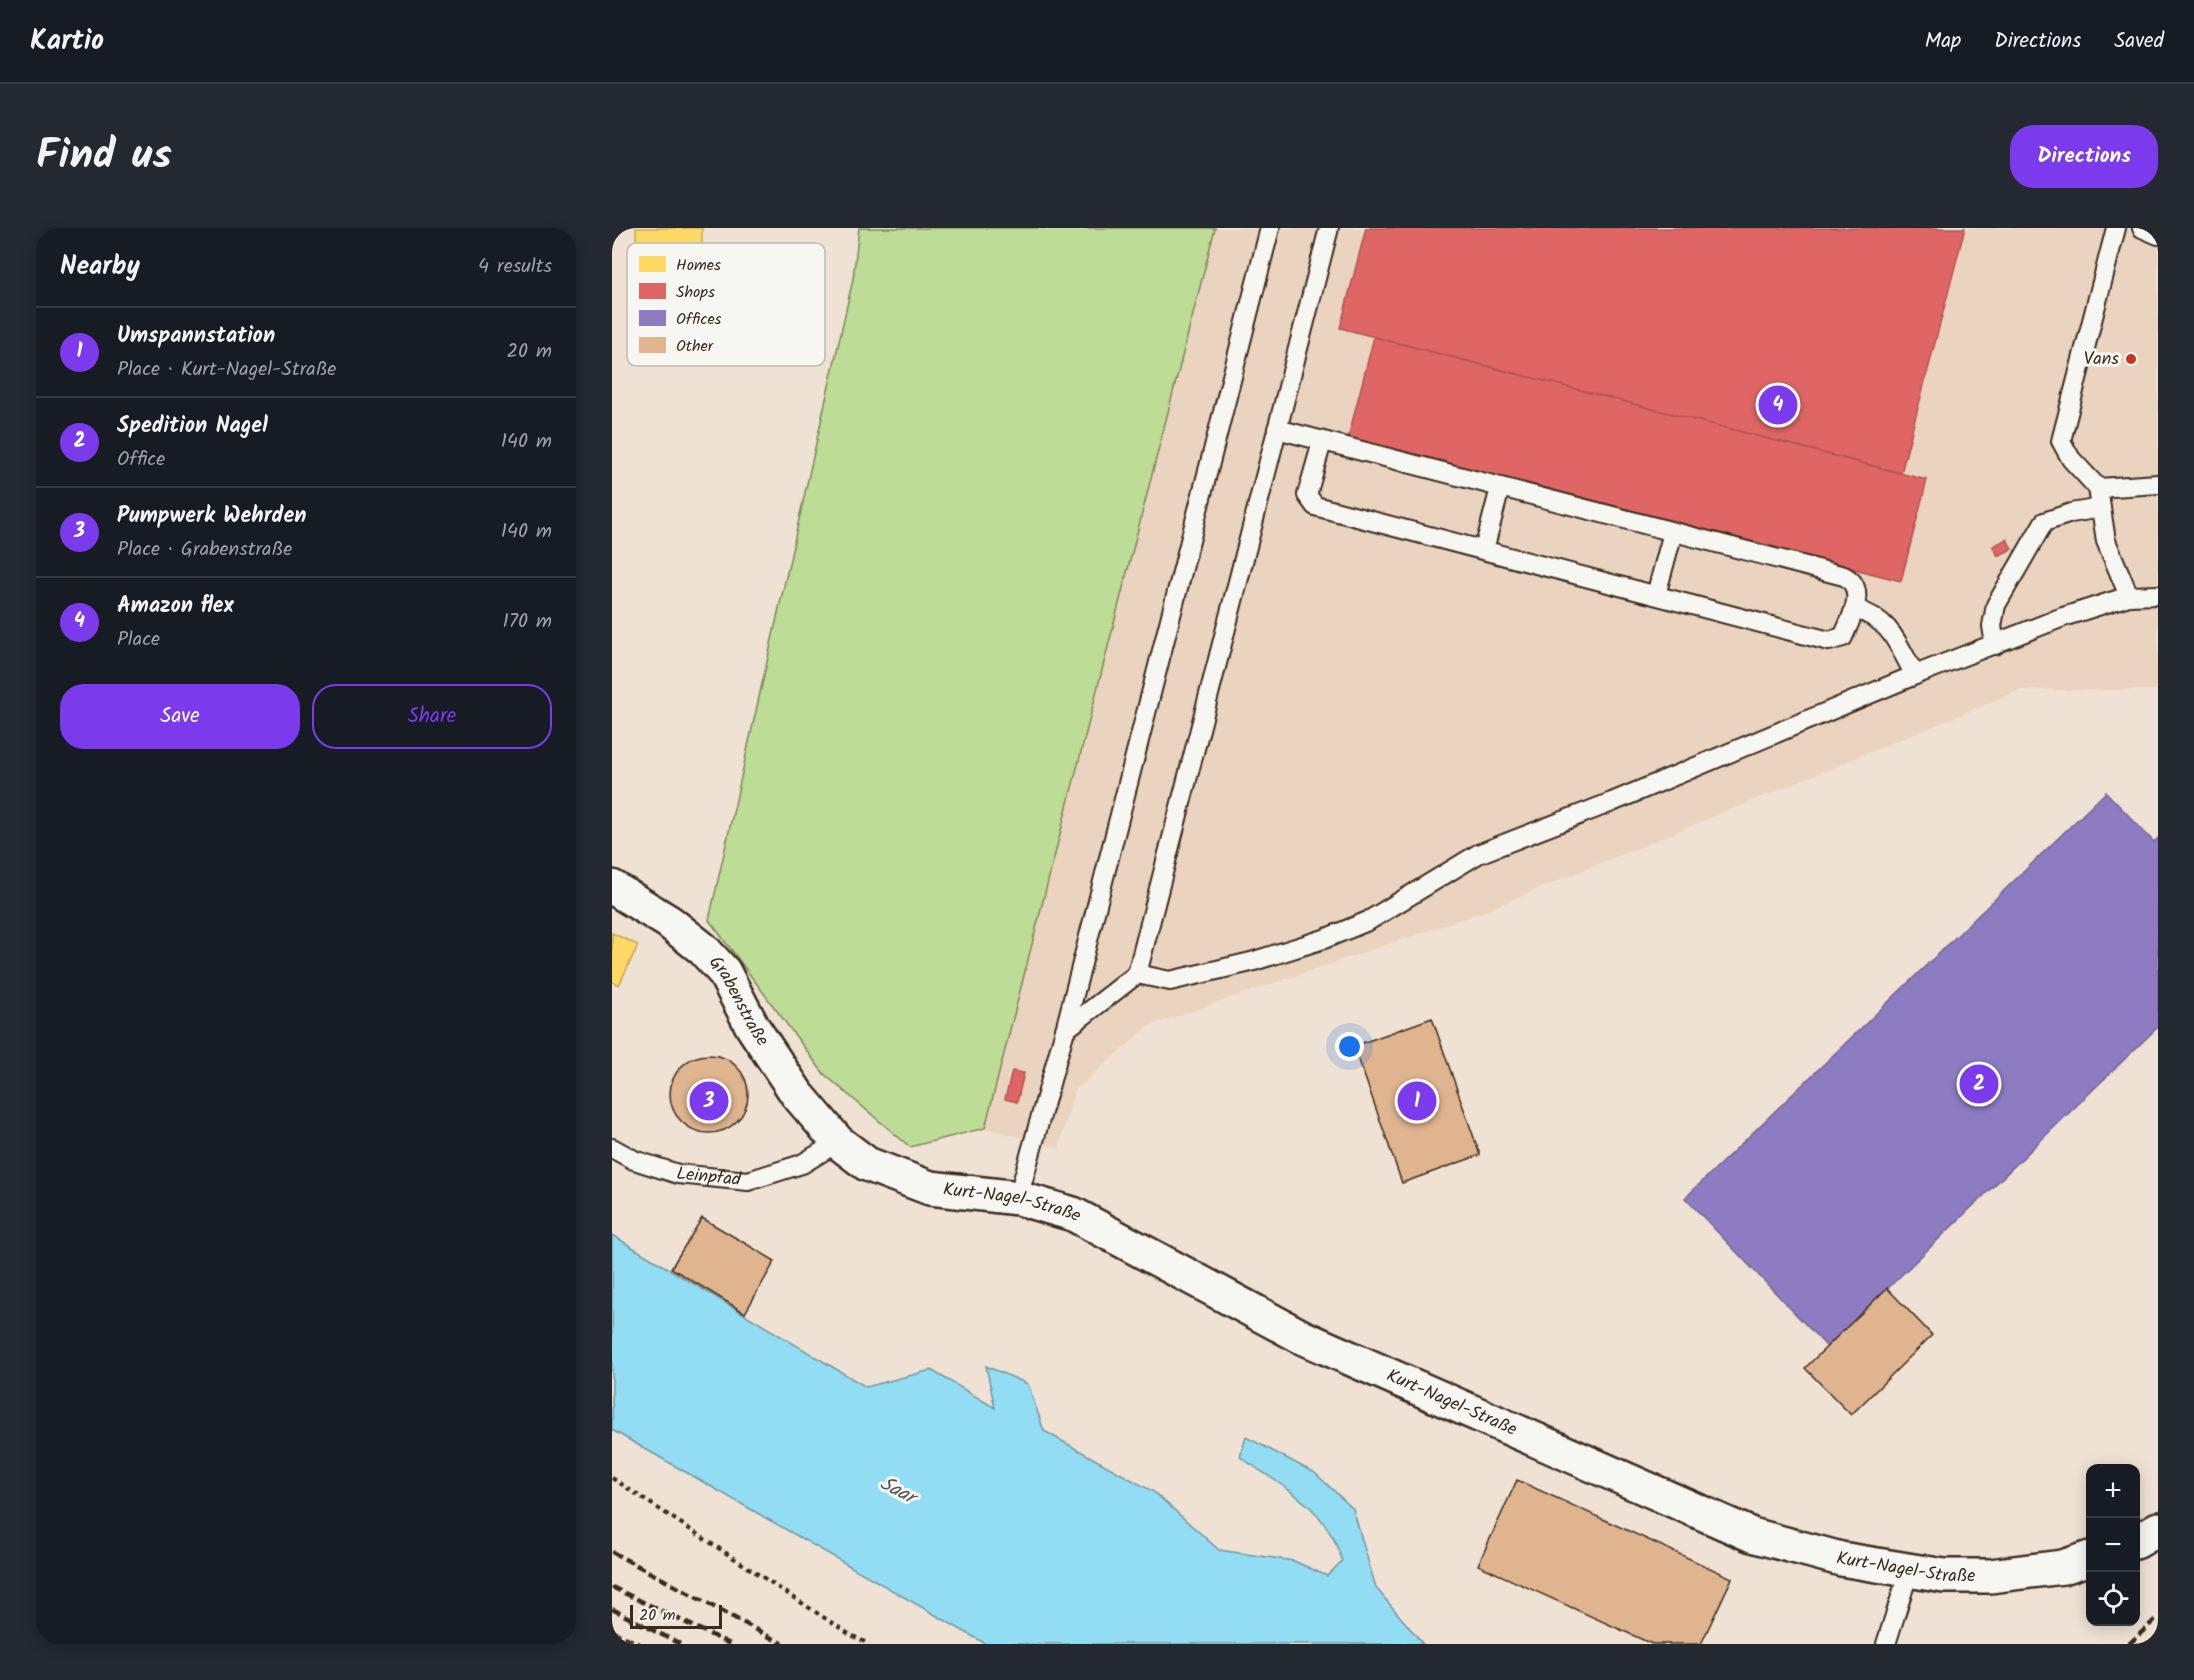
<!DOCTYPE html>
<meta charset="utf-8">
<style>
body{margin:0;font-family:Kalam,sans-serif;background:#242831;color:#f1f3f6}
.controls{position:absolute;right:18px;bottom:18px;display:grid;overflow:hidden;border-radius:12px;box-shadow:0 3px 15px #0003}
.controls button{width:54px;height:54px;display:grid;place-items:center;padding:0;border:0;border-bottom:2px solid #363941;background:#171b24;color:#f1f3f6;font:30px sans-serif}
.scale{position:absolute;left:18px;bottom:15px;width:92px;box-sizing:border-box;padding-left:6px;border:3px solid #3b2a1e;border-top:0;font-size:16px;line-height:21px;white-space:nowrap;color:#3b2a1e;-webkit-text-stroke:4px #f6f6f2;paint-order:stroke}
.you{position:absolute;left:738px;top:819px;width:21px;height:21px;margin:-15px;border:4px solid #fff;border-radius:50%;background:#1a73e8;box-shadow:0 0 0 9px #1a73e833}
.badge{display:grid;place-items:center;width:39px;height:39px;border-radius:50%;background:#7c3aed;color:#fff;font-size:20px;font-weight:700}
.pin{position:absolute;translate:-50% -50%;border:3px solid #fff;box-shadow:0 2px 6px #0006}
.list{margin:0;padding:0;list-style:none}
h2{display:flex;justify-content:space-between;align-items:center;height:78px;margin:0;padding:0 24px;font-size:26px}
h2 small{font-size:20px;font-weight:400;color:#9ea1a6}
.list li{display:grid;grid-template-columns:39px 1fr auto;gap:18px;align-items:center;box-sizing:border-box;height:90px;padding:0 24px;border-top:2px solid #363941}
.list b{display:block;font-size:22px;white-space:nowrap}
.list p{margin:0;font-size:20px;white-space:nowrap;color:#9ea1a6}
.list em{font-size:20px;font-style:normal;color:#9ea1a6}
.actions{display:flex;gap:12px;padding:18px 24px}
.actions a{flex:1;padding:14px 0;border:2px solid #7c3aed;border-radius:24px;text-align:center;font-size:21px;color:#7c3aed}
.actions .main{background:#7c3aed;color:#fff}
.icon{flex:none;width:33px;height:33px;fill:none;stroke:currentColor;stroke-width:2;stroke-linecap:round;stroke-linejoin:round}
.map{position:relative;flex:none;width:1546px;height:1416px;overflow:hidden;border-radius:24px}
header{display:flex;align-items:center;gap:36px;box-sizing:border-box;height:84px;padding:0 30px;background:#171b24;border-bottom:2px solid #363941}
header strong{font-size:28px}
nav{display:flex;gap:33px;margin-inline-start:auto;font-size:21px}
.intro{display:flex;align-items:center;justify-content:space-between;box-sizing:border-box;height:144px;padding:0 36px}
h1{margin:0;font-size:42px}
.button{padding:15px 27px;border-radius:24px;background:#7c3aed;color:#fff;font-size:21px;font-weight:700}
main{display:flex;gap:36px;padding:0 36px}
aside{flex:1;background:#171b24;border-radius:24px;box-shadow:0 3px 15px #0003}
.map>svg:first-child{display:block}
</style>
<header>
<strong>Kartio</strong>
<nav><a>Map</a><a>Directions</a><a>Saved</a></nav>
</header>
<div class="intro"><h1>Find us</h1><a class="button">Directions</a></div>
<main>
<aside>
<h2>Nearby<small>4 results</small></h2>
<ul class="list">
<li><span class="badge">1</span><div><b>Umspannstation</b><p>Place · Kurt-Nagel-Straße</p></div><em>20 m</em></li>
<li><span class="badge">2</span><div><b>Spedition Nagel</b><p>Office</p></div><em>140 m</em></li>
<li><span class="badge">3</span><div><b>Pumpwerk Wehrden</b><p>Place · Grabenstraße</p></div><em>140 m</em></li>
<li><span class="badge">4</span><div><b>Amazon flex</b><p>Place</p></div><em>170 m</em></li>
</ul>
<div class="actions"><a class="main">Save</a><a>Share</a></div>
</aside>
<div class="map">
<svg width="1546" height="1416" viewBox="0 0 1546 1416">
<rect width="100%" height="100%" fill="#efe2d4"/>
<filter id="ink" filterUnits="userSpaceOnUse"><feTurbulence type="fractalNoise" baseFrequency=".0167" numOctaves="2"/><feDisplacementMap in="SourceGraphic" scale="12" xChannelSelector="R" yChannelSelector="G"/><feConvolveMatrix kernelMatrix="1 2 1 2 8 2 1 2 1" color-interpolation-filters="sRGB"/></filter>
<g filter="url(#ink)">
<path fill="#ead4bf" d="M 603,0 L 1546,0 L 1546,462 L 1409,462 L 873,683 L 537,798 L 462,863 L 447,920 L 373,900 Z"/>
<path fill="#bddc95" stroke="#7c835a" stroke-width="1.5" d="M 247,0 L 603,0 L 373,900 L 298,919 L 212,846 L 97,692 L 241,51 Z"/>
<path fill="#93ddf4" stroke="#70959e" stroke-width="1.5" d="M 0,1007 L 254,1159 L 319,1142 L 383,1180 L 374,1138 L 416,1156 L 432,1203 L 542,1264 L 607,1322 L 682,1333 L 715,1348 L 730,1333 C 715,1278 671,1259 628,1229 L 634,1209 L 703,1245 L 741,1281 L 764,1360 L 811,1416 L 374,1416 L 0,1202 Z"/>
<path fill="#ffd966" stroke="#c4a450" stroke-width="1.5" d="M 24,0 L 90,0 L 90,28 L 24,28 Z
M 0,705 L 26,717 L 7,757 L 0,754 Z"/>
<path fill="#e06666" stroke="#ae5450" stroke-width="1.5" d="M 754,0 L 1353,0 L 1289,245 L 728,100 Z
M 762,109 L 1315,252 L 1289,353 L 736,210 Z
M 1395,311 L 1400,321 L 1386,328 L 1381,318 Z
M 400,843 L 412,845 L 405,874 L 393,871 Z"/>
<path fill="#8e7cc3" stroke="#756392" stroke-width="1.5" d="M 1494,564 L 1542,614 L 1546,610 L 1546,799 L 1215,1119 L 1073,970 Z"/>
<path fill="#dfb48f" stroke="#3b2a1e" stroke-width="1.5" d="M 820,790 L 868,927 L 790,955 L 742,818 Z
M58 866a39 39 0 1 1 78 0a39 39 0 1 1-78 0Z
M 90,990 L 163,1033 L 133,1085 L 59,1040 Z
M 1275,1060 L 1320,1107 L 1239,1187 L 1193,1140 Z
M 905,1252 L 1120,1350 L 1089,1416 L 1040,1416 L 866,1337 Z"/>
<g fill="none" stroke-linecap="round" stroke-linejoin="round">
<g stroke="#3b2a1e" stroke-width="22">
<g id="lane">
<path d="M 717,0 L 525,746 L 558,753 L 639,734 L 712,711 L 756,693 L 866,626 L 1000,574 L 1303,447 L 1451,389 L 1517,368 L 1546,367"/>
<path d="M 1504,0 L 1449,213 L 1459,231 L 1486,260 L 1494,313 L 1517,368"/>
<path d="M 1530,0 L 1546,7"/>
<path d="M 665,201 L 1232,348 C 1256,360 1239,391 1231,409 L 1217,413 L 703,278 L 695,267 L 710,214"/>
<path d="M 1486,260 L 1546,256"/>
<path d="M 872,322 L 888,260"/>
<path d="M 1044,367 L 1061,304"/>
<path d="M 1243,381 C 1280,392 1285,416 1303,447"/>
<path d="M 1383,417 L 1380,398 L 1384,377 L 1432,294 L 1459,285 L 1489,280"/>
<path d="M 453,802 L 525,746"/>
<path id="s1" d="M 0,920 L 22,932 L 66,946 L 136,953 L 190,936 L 226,914"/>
<path d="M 406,970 L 453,802 L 658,0"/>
<path d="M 1274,1416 L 1297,1343"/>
</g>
</g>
<g stroke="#3b2a1e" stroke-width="38">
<g id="street">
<path id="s2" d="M 0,659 L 57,694 L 91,721 L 112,744 L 140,798 L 185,866 L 226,914 L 255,936 L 318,960 L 406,970 L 461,986 L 690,1109 L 1140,1307 L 1229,1331 L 1332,1348 L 1378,1348 L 1451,1339 L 1478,1330"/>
<path d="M 1524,1314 L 1546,1301"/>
</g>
</g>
<path stroke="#3b2a1e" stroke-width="4" stroke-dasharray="4.5 4.5" stroke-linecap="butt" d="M 0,1250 L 237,1406 L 257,1416"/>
<use href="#lane" stroke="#f6f6f2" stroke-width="18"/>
<use href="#street" stroke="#f6f6f2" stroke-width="33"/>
<path stroke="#3b2a1e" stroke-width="4.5" stroke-dasharray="9 4.5" stroke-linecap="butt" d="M 0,1324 L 171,1416
M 0,1359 L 118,1416
M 0,1381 L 68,1416
M 0,1403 L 27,1416
M 1517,1416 L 1546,1389"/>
</g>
</g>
<circle fill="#c8321e" stroke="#f6f6f2" stroke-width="2" cx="1519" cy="131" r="6"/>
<g text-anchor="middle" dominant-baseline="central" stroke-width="6" stroke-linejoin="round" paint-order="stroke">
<g font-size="18" fill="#3b2a1e" stroke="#f6f6f2" text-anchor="end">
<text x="1507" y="131">Vans</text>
</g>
<g font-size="18" fill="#3b2a1e" stroke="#f6f6f2">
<text stroke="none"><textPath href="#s2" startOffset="174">Grabenstraße</textPath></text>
<text stroke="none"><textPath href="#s1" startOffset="102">Leinpfad</textPath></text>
<text stroke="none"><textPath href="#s2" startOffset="534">Kurt-Nagel-Straße</textPath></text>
<text stroke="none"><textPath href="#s2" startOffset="1020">Kurt-Nagel-Straße</textPath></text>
<text stroke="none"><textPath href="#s2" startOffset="1506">Kurt-Nagel-Straße</textPath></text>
</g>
<g font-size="20" font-style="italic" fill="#515754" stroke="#f6f6f2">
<text transform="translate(285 1263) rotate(28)">Saar</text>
</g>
</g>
<rect x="15" y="15" width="198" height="123" rx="9" fill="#f6f6f2" stroke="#beb9b2" stroke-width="1.5"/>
<rect x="27" y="28" width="27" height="16" fill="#ffd966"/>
<rect x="27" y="55" width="27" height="16" fill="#e06666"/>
<rect x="27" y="82" width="27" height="16" fill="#8e7cc3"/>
<rect x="27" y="109" width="27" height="16" fill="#dfb48f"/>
<g font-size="16" fill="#3b2a1e">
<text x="64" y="42">Homes</text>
<text x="64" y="69">Shops</text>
<text x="64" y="96">Offices</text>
<text x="64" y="123">Other</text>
</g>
</svg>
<div class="controls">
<button>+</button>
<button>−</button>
<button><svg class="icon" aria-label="locate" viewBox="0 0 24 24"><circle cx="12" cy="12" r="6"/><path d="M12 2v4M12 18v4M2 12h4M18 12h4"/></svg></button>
</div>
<div class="scale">20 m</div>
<div class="you"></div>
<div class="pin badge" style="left:805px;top:873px">1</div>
<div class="pin badge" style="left:1367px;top:856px">2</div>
<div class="pin badge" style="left:97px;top:873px">3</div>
<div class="pin badge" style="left:1166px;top:177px">4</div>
</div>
</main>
